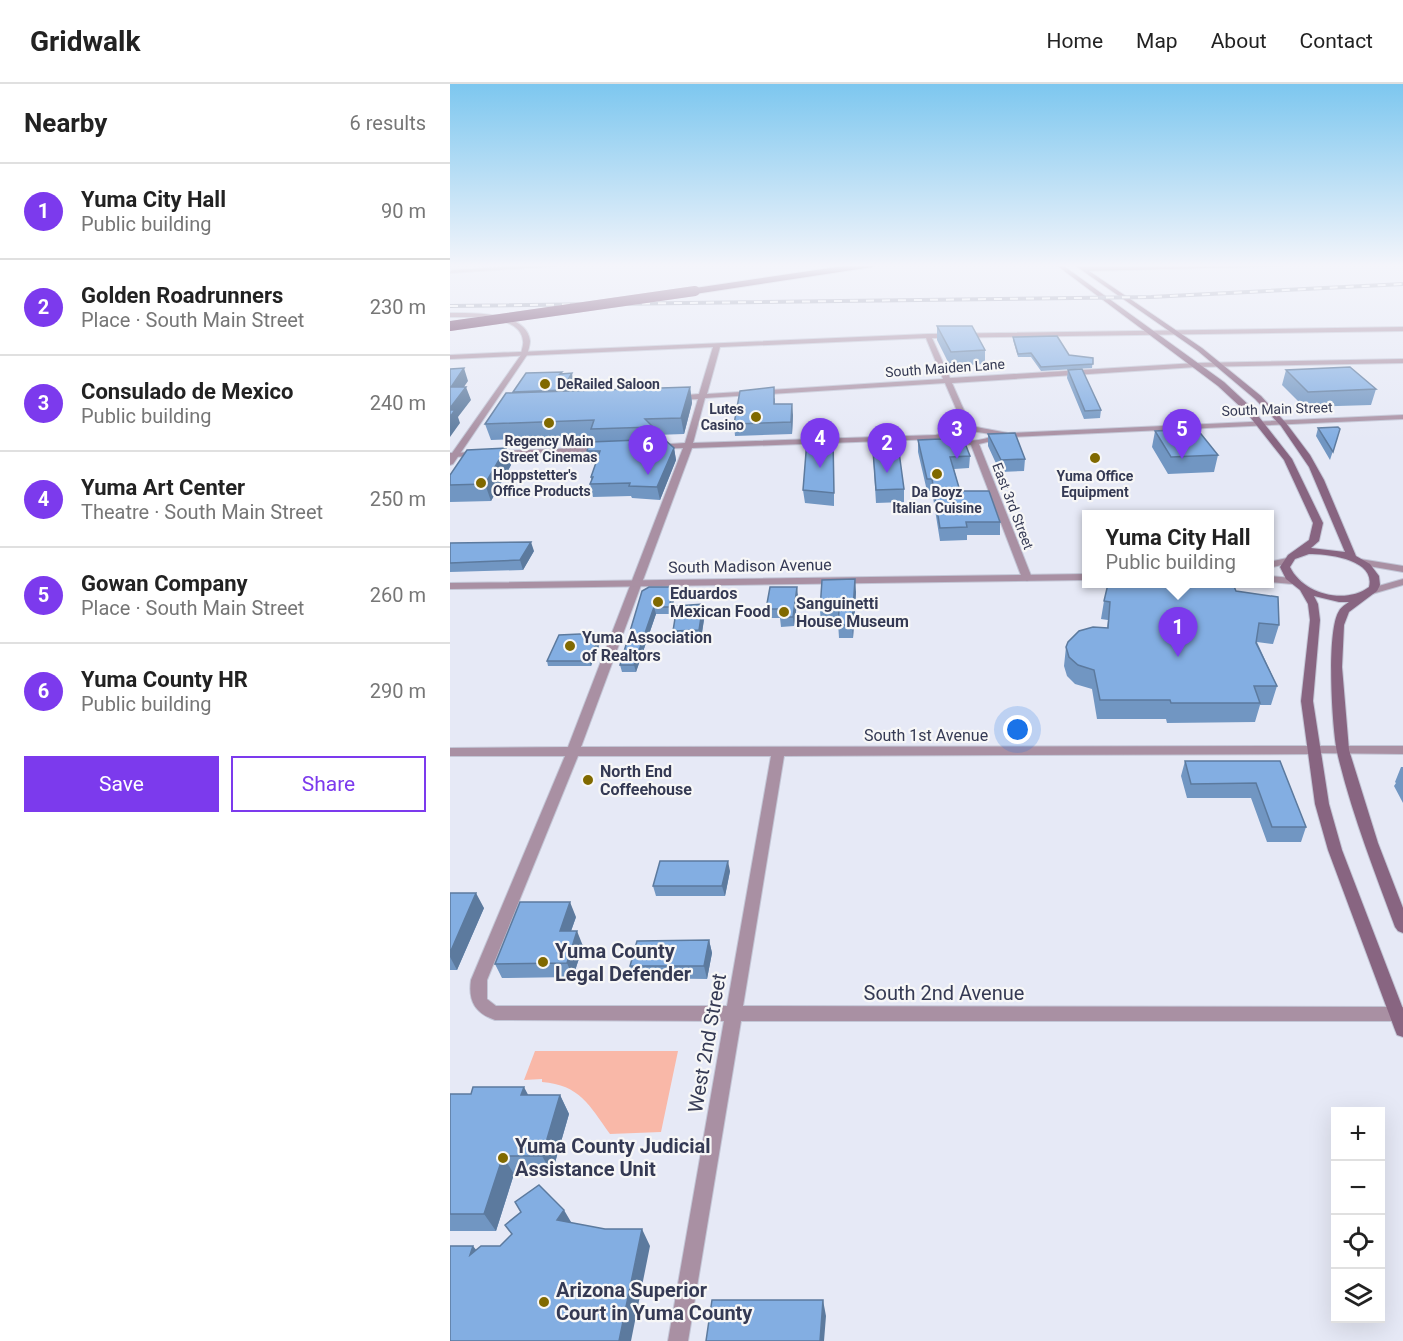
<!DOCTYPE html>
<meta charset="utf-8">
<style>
body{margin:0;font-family:Roboto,sans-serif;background:#f2f2f2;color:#222}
.controls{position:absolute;right:18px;bottom:18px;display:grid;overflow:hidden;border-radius:0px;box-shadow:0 6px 24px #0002}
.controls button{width:54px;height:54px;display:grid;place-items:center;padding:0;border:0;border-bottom:2px solid #e0e0e0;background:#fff;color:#222;font:30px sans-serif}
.you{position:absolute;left:568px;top:646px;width:21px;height:21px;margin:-15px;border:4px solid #fff;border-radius:50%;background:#1a73e8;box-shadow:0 0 0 9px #1a73e833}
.badge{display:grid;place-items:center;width:39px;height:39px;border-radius:50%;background:#7c3aed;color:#fff;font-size:20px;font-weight:700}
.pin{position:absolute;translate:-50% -50px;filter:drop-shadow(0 2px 3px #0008)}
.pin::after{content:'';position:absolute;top:32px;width:21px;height:18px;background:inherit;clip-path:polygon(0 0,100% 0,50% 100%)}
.popup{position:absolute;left:632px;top:426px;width:192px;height:78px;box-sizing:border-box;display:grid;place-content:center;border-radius:0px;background:#fff;filter:drop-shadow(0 2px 4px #0005);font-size:20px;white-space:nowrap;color:#767676}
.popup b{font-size:22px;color:#222}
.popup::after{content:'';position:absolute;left:50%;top:100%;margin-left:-12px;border:12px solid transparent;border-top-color:#fff}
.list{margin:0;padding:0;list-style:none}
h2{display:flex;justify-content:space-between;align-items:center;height:78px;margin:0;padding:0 24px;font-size:26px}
h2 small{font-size:20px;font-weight:400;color:#767676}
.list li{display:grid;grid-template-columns:39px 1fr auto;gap:18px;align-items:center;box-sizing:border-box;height:96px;padding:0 24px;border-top:2px solid #e0e0e0}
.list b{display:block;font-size:22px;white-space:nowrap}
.list p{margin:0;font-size:20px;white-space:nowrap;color:#767676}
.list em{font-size:20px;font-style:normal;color:#767676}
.actions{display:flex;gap:12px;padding:18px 24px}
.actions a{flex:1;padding:14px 0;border:2px solid #7c3aed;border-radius:0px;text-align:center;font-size:21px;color:#7c3aed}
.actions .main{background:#7c3aed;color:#fff}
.icon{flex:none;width:33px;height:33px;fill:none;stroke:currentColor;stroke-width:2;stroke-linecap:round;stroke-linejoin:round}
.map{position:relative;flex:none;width:953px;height:1257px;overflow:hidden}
header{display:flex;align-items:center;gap:36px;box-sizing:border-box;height:84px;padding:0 30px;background:#fff;border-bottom:2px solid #e0e0e0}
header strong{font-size:28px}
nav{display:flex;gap:33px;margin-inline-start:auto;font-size:21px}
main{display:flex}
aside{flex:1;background:#fff}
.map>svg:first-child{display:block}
</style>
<header>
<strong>Gridwalk</strong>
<nav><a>Home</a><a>Map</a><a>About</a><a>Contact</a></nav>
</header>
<main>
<aside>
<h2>Nearby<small>6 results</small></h2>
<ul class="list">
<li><span class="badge">1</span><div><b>Yuma City Hall</b><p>Public building</p></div><em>90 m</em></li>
<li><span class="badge">2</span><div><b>Golden Roadrunners</b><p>Place · South Main Street</p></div><em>230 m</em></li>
<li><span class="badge">3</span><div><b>Consulado de Mexico</b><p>Public building</p></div><em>240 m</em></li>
<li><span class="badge">4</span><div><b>Yuma Art Center</b><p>Theatre · South Main Street</p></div><em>250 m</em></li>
<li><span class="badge">5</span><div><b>Gowan Company</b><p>Place · South Main Street</p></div><em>260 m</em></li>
<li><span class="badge">6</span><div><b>Yuma County HR</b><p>Public building</p></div><em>290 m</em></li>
</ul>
<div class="actions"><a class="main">Save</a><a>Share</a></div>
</aside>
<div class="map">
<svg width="953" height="1257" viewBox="0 0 953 1257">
<rect width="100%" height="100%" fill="#e6e9f6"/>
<path fill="#f9b8a8" d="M 85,967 L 228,967 L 211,1048 L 160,1050 C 139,1021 130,1001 92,998 L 92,995 L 74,996 Z"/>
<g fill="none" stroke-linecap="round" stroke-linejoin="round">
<g stroke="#c3c6d6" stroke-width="2">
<path id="minor" d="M 109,180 L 135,180 L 0,189 L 2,186 Z
M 953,243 L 953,247 L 482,254 L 500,294 L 746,279 L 953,275 L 953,279 L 746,283 L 502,299 L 521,342 L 558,349 L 953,331 L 953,335 L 558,353 L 529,360 L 582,494 L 577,497 L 572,494 L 521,361 L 504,358 L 500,352 L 486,355 L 242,364 L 131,663 L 864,662 L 870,666 L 864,670 L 334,672 L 293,922 L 953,923 L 953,937 L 291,937 L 238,1257 L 218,1257 L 274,937 L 45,936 C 25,929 18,917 21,896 L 115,672 L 0,672 L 0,664 L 118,663 L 233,364 L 205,365 L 201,363 L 205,361 L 235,359 L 248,315 L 225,316 L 221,314 L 225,312 L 249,310 L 263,263 L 0,275 L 0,271 L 478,250 ZM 476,254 L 493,295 L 257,310 L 270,263 ZM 495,299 L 514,343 L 486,351 L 243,359 L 255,314 ZM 521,347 L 547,351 C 534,355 518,361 508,351 ZM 128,672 L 321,672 L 277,922 L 46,922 L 37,915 L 37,896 Z
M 152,363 L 155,363 L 155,367 L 0,373 L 0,369 Z
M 910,475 L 953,482 L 953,488 L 907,480 L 907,476 Z
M 953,495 L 953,501 L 922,510 L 917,507 L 918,505 Z"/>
</g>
<g stroke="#c3c6d6" stroke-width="2">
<path id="tertiary" d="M 0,229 C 21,229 77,227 80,257 C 80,261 78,267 77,271 L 3,380 L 0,381 L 0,372 L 71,271 C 71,267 74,261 73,257 C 71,230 19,233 0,233 Z
M 837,474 L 842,477 L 840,479 L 819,484 L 819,478 Z
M 636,490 L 636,496 L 0,505 L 0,499 Z
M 819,492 L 842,494 L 847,497 L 842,500 L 819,498 Z
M 864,662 L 953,662 L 953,670 L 860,669 L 858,666 L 860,663 Z"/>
</g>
<g stroke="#c3c6d6" stroke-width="2">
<path id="secondary" d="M 605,180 L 611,180 L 774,298 L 802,324 L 842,375 L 873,439 L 869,457 L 861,464 L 895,468 L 859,383 L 831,342 L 805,315 L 748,267 L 623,180 L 629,180 L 634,183 L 834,180 L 831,182 L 639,187 L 752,264 L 811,312 L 836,339 L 860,371 L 874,396 L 906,472 L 920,480 L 929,492 L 930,501 L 927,507 L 899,528 L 894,541 L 892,583 L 899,666 L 928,759 L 953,824 L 953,849 L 948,847 L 945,843 C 924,786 901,728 887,668 C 882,643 876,547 889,527 C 891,523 896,520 899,518 L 889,518 L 864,512 L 868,520 L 870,536 L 863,617 L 879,720 L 892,766 L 953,925 L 953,953 L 947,951 L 945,946 L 878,766 L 865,720 L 851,617 L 860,536 L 858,520 L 850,506 L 836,495 L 830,483 L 838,471 L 859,456 L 863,439 L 834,376 L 796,328 L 768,302 ZM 859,470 C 877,470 926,475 919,503 C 895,521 853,510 840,483 L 845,475 Z"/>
</g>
<g stroke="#c3c6d6" stroke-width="2">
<path id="motorway" d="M 407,180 L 426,180 L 422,183 L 245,210 L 241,207 L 245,204 Z"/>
</g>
<use href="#minor" fill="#a990a3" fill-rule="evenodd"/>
<use href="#tertiary" fill="#a990a3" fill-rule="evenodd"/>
<use href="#secondary" fill="#886581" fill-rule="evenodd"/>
<use href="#motorway" fill="#5b2b53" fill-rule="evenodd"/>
<g stroke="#9094a7" stroke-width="4">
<path id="rail" d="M 0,222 L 701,213 L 953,200"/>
</g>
<use href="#rail" stroke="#f7f7f7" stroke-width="2" stroke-dasharray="8" stroke-linecap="butt"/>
<g stroke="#c3c6d6" stroke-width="10" stroke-linecap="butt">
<path id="motorway-bridge" d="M 0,242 L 245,207"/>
</g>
<use href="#motorway-bridge" stroke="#5b2b53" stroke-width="10"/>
</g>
<path fill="#7196c2" d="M 487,242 L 535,266 L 535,280 L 500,282 L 487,256 Z
M 563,253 L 619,271 L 643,274 L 642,284 L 591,287 L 581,273 L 568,273 L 563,256 Z
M 618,286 L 651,326 L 650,334 L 634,335 L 617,294 Z
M 836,286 L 926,305 L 921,321 L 854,323 L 832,301 Z
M 112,288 L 112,290 L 123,297 L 118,307 L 240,303 L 242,319 L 234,350 L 205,351 L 206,356 L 224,364 L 226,376 L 210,416 L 182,414 L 181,412 L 143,413 L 140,400 L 141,397 L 141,393 L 146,380 L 140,380 L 137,367 L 145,358 L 143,352 L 41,356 L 35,340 L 64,309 Z
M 325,314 L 325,320 L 343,331 L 342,350 L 285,352 L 284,340 Z
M 868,344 L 890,345 L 880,376 L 866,352 Z
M 705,347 L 768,371 L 764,388 L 718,390 L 702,363 Z
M 538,350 L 575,375 L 574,387 L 550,388 L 538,362 Z
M 422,354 L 454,405 L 454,418 L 426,419 Z
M 468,356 L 520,372 L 519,384 L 504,385 L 510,407 L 550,438 L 550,451 L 517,451 L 517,456 L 490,457 L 482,407 L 477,407 L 468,368 Z
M 384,367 L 384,422 L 355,419 L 353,406 Z
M 61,381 L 41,417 L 0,418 L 0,391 Z
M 0,459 L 84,467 L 73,486 L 0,488 Z
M 225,503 L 226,510 L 220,530 L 206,530 L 186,588 L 172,588 L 170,581 L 192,507 Z
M 786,507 L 829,541 L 823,560 L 807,558 L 827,602 L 821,621 L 810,621 L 805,638 L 717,639 L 716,635 L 647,635 L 642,605 L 625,600 L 617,592 L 614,582 L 616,563 L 657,544 L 658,536 L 651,535 L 654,517 Z
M 406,508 L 403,554 L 389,554 L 388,538 L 371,539 L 370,526 Z
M 348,512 L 344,542 L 331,543 L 330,534 L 317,534 L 316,525 Z
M 253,520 L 255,529 L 251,555 L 225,557 L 223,547 Z
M 151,549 L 152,554 L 141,582 L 98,582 L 97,577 Z
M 735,677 L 830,677 L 856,743 L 851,758 L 817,758 L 801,714 L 737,714 L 731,692 Z
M 951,683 L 953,683 L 953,719 L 944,702 L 946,699 L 945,698 Z
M 280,787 L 275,812 L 206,812 L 203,802 Z
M 0,809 L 34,824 L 7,886 L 0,886 Z
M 126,833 L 121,847 L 133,862 L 123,893 L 52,894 L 45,880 Z
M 259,856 L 262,869 L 257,895 L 184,894 L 180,882 Z
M 0,1010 L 110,1011 L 119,1030 L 102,1089 L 64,1090 L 46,1147 L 0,1147 Z"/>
<path fill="#5c7a9e" d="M 14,284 L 18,297 L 5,316 L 1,303 Z
M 122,289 L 123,297 L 114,314 L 112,306 Z
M 16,303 L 21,316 L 8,333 L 10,339 L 0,353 L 0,324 Z
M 240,303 L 242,319 L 234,350 L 231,334 Z
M 342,320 L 343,331 L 342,350 L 341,338 Z
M 383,355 L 384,367 L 384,422 L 384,409 Z
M 56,364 L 61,381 L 41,417 L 35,400 Z
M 224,364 L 226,376 L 210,416 L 207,403 Z
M 81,458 L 84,467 L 73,486 L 70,476 Z
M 405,495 L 406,508 L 403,554 L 402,541 Z
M 225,503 L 226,510 L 220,530 L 219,523 Z
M 347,503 L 348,512 L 344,542 L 343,533 Z
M 253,520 L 255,529 L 251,555 L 249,546 Z
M 204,523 L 206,530 L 186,588 L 184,581 Z
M 151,549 L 152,554 L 141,582 L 139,577 Z
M 278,777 L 280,787 L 275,812 L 272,802 Z
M 26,809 L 34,824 L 7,886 L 0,873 L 0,869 Z
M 120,818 L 126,833 L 116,861 L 110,847 Z
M 127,847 L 133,862 L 123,893 L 117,879 Z
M 259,856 L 262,869 L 257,895 L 254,882 Z
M 74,1003 L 84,1022 L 71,1011 Z
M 110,1011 L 119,1030 L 102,1089 L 92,1072 Z
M 53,1072 L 64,1090 L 46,1147 L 34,1130 Z
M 114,1126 L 124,1143 L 107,1136 Z
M 192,1145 L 200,1162 L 181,1257 L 169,1257 Z
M 23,1162 L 36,1178 L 20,1171 Z
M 373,1216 L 376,1232 L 374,1257 L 370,1257 Z"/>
<path fill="#83aee2" stroke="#5c7a9e" stroke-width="1.5" d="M 487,242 L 522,242 L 535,266 L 501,268 Z
M 607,252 L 619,271 L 643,274 L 643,280 L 591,283 L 581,269 L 568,270 L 563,253 Z
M 900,283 L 926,305 L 858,308 L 836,286 Z
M 14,284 L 1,303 L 16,303 L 0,324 L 0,285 Z
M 632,285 L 651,326 L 635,327 L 618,286 Z
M 112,288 L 110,290 L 122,289 L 112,306 L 63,308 L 76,289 Z
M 240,303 L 231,334 L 195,335 L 203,343 L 141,345 L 144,336 L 35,340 L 56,309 Z
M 324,303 L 324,320 L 342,320 L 341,338 L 284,340 L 290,307 Z
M 0,326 L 5,326 L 0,333 Z
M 888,343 L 890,345 L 883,368 L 868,344 Z
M 747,345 L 768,371 L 721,373 L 705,347 Z
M 565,349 L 575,375 L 551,376 L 538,350 Z
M 447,353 L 454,405 L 426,406 L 422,354 Z
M 513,354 L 520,372 L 500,373 L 510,407 L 539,407 L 550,438 L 516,438 L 517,443 L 490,444 L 482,395 L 477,395 L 468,356 Z
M 214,355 L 224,364 L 207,403 L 179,402 L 180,399 L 140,400 L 143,393 L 141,393 L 150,367 L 137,367 L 140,358 Z
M 383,355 L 384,409 L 353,406 L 357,356 Z
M 56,364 L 35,400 L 0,401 L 0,391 L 17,366 Z
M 81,458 L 70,476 L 0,479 L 0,459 Z
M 405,495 L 402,541 L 388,541 L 389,526 L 370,526 L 372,496 Z
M 658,500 L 783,500 L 786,507 L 828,513 L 829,541 L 809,539 L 806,559 L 827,602 L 804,602 L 810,619 L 721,619 L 720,616 L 650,616 L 644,586 L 628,581 L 619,573 L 616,563 L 618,558 L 629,547 L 643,543 L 658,544 L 660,518 L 654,517 Z
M 199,503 L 225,503 L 219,523 L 204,523 L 184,581 L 170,581 L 192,507 Z
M 320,503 L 347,503 L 343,533 L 330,533 L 331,525 L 316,525 Z
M 253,520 L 249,546 L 223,547 L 227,522 Z
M 151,549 L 139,577 L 97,577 L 109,551 Z
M 735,677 L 830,677 L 856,743 L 822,743 L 806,699 L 741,700 Z
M 210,777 L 278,777 L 272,802 L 203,802 Z
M 0,809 L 26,809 L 0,869 Z
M 70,818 L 120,818 L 110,847 L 127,847 L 117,879 L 45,880 Z
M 259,856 L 254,882 L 180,882 L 187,857 Z
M 23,1003 L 74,1003 L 71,1011 L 110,1011 L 92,1072 L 53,1072 L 34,1130 L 0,1130 L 0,1010 L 21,1010 Z
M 89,1101 L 114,1126 L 107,1136 L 155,1145 L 192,1145 L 169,1257 L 0,1257 L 0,1162 L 23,1162 L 20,1171 L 31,1162 L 50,1162 L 62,1150 L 55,1141 L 71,1128 L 65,1118 Z
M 262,1216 L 373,1216 L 370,1257 L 256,1257 Z"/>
<linearGradient id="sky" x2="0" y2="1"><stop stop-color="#7dc7ef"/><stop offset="0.51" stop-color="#f4f5fb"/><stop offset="1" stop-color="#f4f5fb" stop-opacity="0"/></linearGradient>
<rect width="953" height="356" fill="url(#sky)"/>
<g fill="#806900" stroke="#f7f7f7" stroke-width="2">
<circle cx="95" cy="300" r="6"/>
<circle cx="306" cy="333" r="6"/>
<circle cx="99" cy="339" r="6"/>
<circle cx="645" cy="374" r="6"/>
<circle cx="487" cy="390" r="6"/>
<circle cx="31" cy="399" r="6"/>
<circle cx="208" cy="518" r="6"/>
<circle cx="334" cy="528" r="6"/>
<circle cx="120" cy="562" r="6"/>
<circle cx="138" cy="696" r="6"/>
<circle cx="93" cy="878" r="6"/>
<circle cx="53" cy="1074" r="6"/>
<circle cx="94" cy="1218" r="6"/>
</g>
<g text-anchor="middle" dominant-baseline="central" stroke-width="4.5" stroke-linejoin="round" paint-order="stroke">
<g font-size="14" fill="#353a54" stroke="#f7f7f7">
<text transform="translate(495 284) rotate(-4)">South Maiden Lane</text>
<text transform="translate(827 325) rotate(-2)">South Main Street</text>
<text transform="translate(563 422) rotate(69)">East 3rd Street</text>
</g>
<g font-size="14" font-weight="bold" fill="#353a54" stroke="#f7f7f7">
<text x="107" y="300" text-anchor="start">DeRailed Saloon</text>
<text x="294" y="325" text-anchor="end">Lutes<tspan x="294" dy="16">Casino</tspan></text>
<text x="99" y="357">Regency Main<tspan x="99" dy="16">Street Cinemas</tspan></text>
<text x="43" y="391" text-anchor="start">Hoppstetter's<tspan x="43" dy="16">Office Products</tspan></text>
<text x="645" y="392">Yuma Office<tspan x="645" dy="16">Equipment</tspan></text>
<text x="487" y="408">Da Boyz<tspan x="487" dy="16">Italian Cuisine</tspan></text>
</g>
<g font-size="16" fill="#353a54" stroke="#f7f7f7">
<text transform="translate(300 482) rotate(-1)">South Madison Avenue</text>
<text x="476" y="651">South 1st Avenue</text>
</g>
<g font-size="16" font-weight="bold" fill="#353a54" stroke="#f7f7f7" text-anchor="start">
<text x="220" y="509">Eduardos<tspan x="220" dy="18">Mexican Food</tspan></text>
<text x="346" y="519">Sanguinetti<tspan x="346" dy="18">House Museum</tspan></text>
<text x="132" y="553">Yuma Association<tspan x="132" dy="18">of Realtors</tspan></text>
<text x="150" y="687">North End<tspan x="150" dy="18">Coffeehouse</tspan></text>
</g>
<g font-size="20" font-weight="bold" fill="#353a54" stroke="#f7f7f7" text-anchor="start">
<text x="105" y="867">Yuma County<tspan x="105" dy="23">Legal Defender</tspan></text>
<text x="65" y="1062">Yuma County Judicial<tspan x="65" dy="23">Assistance Unit</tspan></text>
<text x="106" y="1206">Arizona Superior<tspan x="106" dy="23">Court in Yuma County</tspan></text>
</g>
<g font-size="20" fill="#353a54" stroke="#f7f7f7">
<text x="494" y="909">South 2nd Avenue</text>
<text transform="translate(257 959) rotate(-80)">West 2nd Street</text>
</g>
</g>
</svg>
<div class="controls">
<button>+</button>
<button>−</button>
<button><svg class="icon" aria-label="locate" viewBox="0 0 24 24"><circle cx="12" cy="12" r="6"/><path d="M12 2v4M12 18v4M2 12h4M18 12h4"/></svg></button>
<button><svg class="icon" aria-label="layers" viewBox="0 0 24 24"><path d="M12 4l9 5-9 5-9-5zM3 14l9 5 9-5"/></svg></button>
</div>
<div class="you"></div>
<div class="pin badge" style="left:728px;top:573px">1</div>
<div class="popup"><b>Yuma City Hall</b>Public building</div>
<div class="pin badge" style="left:437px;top:389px">2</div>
<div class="pin badge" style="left:507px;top:375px">3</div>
<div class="pin badge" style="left:370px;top:384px">4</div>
<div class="pin badge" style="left:732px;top:375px">5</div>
<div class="pin badge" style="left:198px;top:391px">6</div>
</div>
</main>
